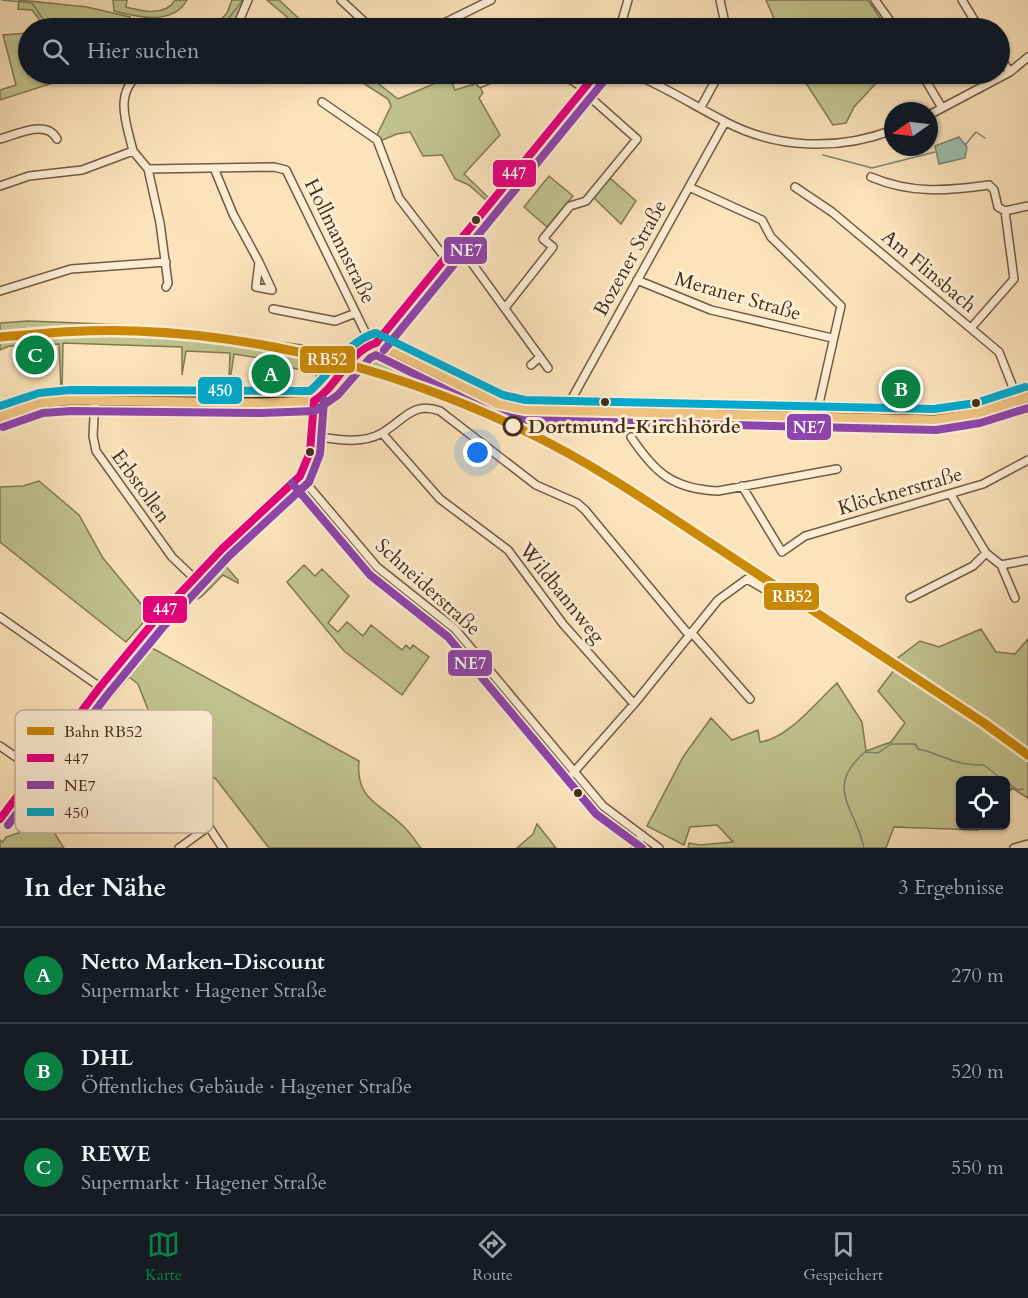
<!DOCTYPE html>
<html lang="de">
<meta charset="utf-8">
<style>
body{margin:0;font-family:Cardo,serif;background:#242831;color:#f1f3f6}
.controls{position:absolute;right:18px;bottom:18px;display:grid;overflow:hidden;border-radius:9px;box-shadow:0 2px 4px #0004}
.controls button{width:54px;height:54px;display:grid;place-items:center;padding:0;border:0;border-bottom:2px solid #363941;background:#171b24;color:#f1f3f6;font:30px sans-serif}
.compass{position:absolute;left:884px;top:102px;width:54px;height:54px;border-radius:50%;background:#171b24;box-shadow:0 2px 4px #0004;rotate:256deg}
.you{position:absolute;left:478px;top:453px;width:21px;height:21px;margin:-15px;border:4px solid #fff;border-radius:50%;background:#1a73e8;box-shadow:0 0 0 9px #1a73e833}
.badge{display:grid;place-items:center;width:39px;height:39px;border-radius:50%;background:#0b8043;color:#fff;font-size:20px;font-weight:700}
.pin{position:absolute;translate:-50% -50%;border:3px solid #fff;box-shadow:0 2px 6px #0006}
.list{margin:0;padding:0;list-style:none}
h2{display:flex;justify-content:space-between;align-items:center;height:78px;margin:0;padding:0 24px;font-size:26px}
h2 small{font-size:20px;font-weight:400;color:#9ea1a6}
.list li{display:grid;grid-template-columns:39px 1fr auto;gap:18px;align-items:center;box-sizing:border-box;height:96px;padding:0 24px;border-top:2px solid #363941}
.list b{display:block;font-size:22px;white-space:nowrap}
.list p{margin:0;font-size:20px;white-space:nowrap;color:#9ea1a6}
.list em{font-size:20px;font-style:normal;color:#9ea1a6}
.icon{flex:none;width:33px;height:33px;fill:none;stroke:currentColor;stroke-width:2;stroke-linecap:round;stroke-linejoin:round}
.map{position:relative;flex:none;width:1028px;height:848px;overflow:hidden}
.search{position:absolute;background:#171b24;box-shadow:0 2px 4px #0004;left:18px;right:18px;top:18px;height:66px;display:flex;align-items:center;gap:15px;box-sizing:border-box;padding:0 21px;border-radius:33px;color:#9ea1a6;font-size:22px}
.sheet{height:366px;background:#171b24}
nav{display:flex;justify-content:space-around;align-items:center;box-sizing:border-box;height:84px;border-top:2px solid #363941;background:#171b24;font-size:16px;color:#9ea1a6}
nav a{display:grid;justify-items:center;gap:3px}
nav .on{color:#0b8043}
.map>svg:first-child{display:block}
</style>
<div class="map">
<svg width="1028" height="848" viewBox="0 0 1028 848">
<rect width="100%" height="100%" fill="#fbe3bb"/>
<filter id="stains"><feTurbulence type="fractalNoise" baseFrequency=".00333" numOctaves="4"/><feColorMatrix values="0 0 0 0 .2 0 0 0 0 .09 0 0 0 0 .02 0 0 0 .5 -.17"/></filter>
<radialGradient id="worn" r=".72"><stop offset=".6" stop-color="#630" stop-opacity="0"/><stop offset="1" stop-color="#630" stop-opacity=".3"/></radialGradient>
<path fill="#c1c38e" stroke="#827855" stroke-width="1.5" d="M 19,0 L 87,7 L 130,17 L 134,28 L 46,28 L 32,10 L 18,9 Z
M 113,0 L 127,0 L 126,7 C 142,11 165,17 175,0 L 187,0 C 173,26 137,17 114,11 Z
M 232,0 L 243,0 L 243,10 L 228,28 L 213,28 L 227,13 Z
M 267,0 L 279,0 L 309,28 L 300,28 Z
M 766,0 L 868,0 L 887,28 L 778,28 Z
M 28,33 L 28,74 L 100,74 L 68,78 L 0,100 L 0,90 L 16,85 L 3,35 Z
M 349,74 L 366,74 L 398,99 L 450,77 L 455,90 L 478,83 L 483,93 L 479,98 L 500,135 L 464,174 L 488,197 L 486,200 L 469,185 L 455,179 L 442,155 L 423,156 L 410,132 L 397,134 L 380,141 L 377,135 L 391,106 L 388,99 Z
M 800,74 L 881,74 L 879,80 L 854,107 L 846,123 L 833,125 Z
M 549,176 L 573,196 L 547,227 L 524,207 Z
M 610,178 L 636,201 L 621,224 L 593,197 Z
M 28,321 L 156,326 L 334,349 L 336,346 L 351,353 L 347,359 C 232,335 117,322 0,335 L 0,323 Z
M 74,334 C 166,334 254,345 343,365 C 329,383 313,396 289,395 L 290,393 L 297,395 L 298,391 L 300,395 L 309,393 L 308,389 L 314,389 L 317,372 L 313,371 L 313,367 L 303,365 L 302,369 L 297,369 L 264,362 L 260,358 L 234,354 L 230,381 L 242,395 L 226,380 L 229,378 L 230,353 L 186,351 L 182,375 L 182,347 L 63,343 L 62,392 L 73,393 L 58,392 L 61,391 L 59,344 L 9,346 L 0,350 L 0,339 Z
M 390,354 C 427,376 479,407 522,414 L 516,422 L 464,399 L 358,362 L 372,355 Z
M 184,389 L 223,390 L 234,395 L 175,395 Z
M 39,481 L 79,515 L 103,558 L 150,615 L 126,642 L 0,542 L 0,487 L 23,486 Z
M 221,561 L 238,580 L 238,583 L 223,575 L 201,597 L 185,604 L 152,648 L 359,761 C 355,800 381,804 403,826 C 410,832 415,841 421,848 L 269,848 L 216,779 L 199,768 L 170,728 L 149,712 L 138,684 L 129,677 L 87,727 L 96,759 L 87,763 L 69,751 L 51,776 L 44,771 L 130,661 Z
M 304,565 L 315,576 L 322,569 L 349,596 L 328,623 L 338,632 L 347,622 L 363,636 L 371,625 L 402,650 L 406,645 L 410,649 L 413,645 L 429,657 L 402,695 L 344,651 L 287,582 Z
M 981,629 L 996,652 L 1015,654 L 1028,639 L 1028,752 L 968,705 L 895,660 L 920,641 L 939,647 Z
M 895,669 L 964,713 L 1028,761 L 1028,798 L 1012,788 L 1006,796 L 1006,780 L 960,780 L 960,826 L 982,826 L 978,830 L 894,827 L 886,848 L 688,848 L 689,843 L 700,845 L 733,842 L 717,825 L 690,827 L 684,845 L 647,826 L 683,757 L 711,718 L 732,740 L 758,730 L 760,742 C 788,739 817,701 837,683 L 862,722 L 866,751 L 891,742 L 905,723 L 878,691 Z
M 48,823 L 64,848 L 0,848 L 0,840 L 3,842 L 6,837 Z
M 537,824 L 556,848 L 517,848 L 533,834 Z"/>
<path fill="#9fbead" stroke="#7a8473" stroke-width="1.5" d="M 959,137 L 967,147 L 965,158 L 939,164 L 935,146 Z"/>
<g fill="none" stroke-linecap="round" stroke-linejoin="round">
<path stroke="#7a8473" stroke-width="1.5" d="M 2,0 L 32,3 L 49,28
M 86,28 C 97,28 105,21 117,21 L 126,28
M 221,28 L 242,1
M 965,145 L 976,132 L 985,138
M 823,155 L 872,168 L 935,152
M 1006,782 L 1018,790 L 1023,789
M 864,848 C 856,808 823,788 865,752 L 878,753 L 891,744 L 915,744 L 918,749 C 945,755 955,766 984,765 L 1003,780"/>
<g stroke="#715a44" stroke-width="10">
<path id="minor" d="M 341,0 L 371,28
M 720,0 L 726,28
M 875,0 L 895,28
M 962,0 L 979,28
M 236,28 L 248,0
M 434,28 L 491,0
M 620,28 L 628,0
M 1000,57 L 1010,72
M 553,74 L 570,79 L 585,89
M 634,74 C 665,87 693,105 724,121 C 776,149 838,151 893,130
M 922,74 L 942,108
M 481,83 L 502,74
M 322,102 L 377,140 L 399,198 L 446,259
M 701,107 L 719,74
M 929,115 L 1010,72 L 1028,57
M 0,139 C 18,134 47,119 57,139
M 133,151 L 148,169 L 274,167 L 286,170 L 371,344
M 214,168 L 233,214 L 259,262 L 256,287 L 272,290 L 259,262
M 148,169 L 160,223 L 168,283 L 166,287
M 871,177 C 911,194 947,191 989,185 L 994,190 L 998,207 L 1005,211
M 0,186 L 29,176 L 82,170 L 133,151 C 127,125 113,93 140,74
M 689,187 L 762,220 L 771,237 L 841,306 L 816,417
M 795,187 L 832,212 L 999,352 L 1018,400
M 1005,211 L 1028,206
M 458,244 L 548,368
M 637,280 L 711,310 L 832,338
M 0,291 L 71,269 L 166,262
M 505,308 L 553,247 L 543,239 L 570,206 L 586,201 L 637,139 L 583,91
M 273,309 L 335,321 L 356,313
M 971,328 L 1014,279 L 1005,211
M 376,343 L 596,74
M 531,365 L 540,357
M 95,399 L 93,436 L 96,451 L 172,557 L 194,578
M 565,411 L 725,122
M 382,433 L 440,499 L 508,550 L 563,624 L 634,704
M 312,436 C 335,439 361,445 382,433 C 404,420 413,401 440,411 L 536,485 L 577,503 L 585,510 L 689,635
M 631,437 C 655,473 673,489 718,491 L 837,469
M 300,476 L 377,567 L 455,629 L 603,806 L 659,848
M 742,486 L 782,552 L 805,536 L 983,484 L 1028,460
M 951,495 L 986,553 L 1001,565 L 1015,598
M 1001,565 L 1028,560
M 910,598 L 973,566 L 986,553
M 0,617 L 100,687
M 691,632 L 750,699
M 111,730 L 117,736 L 134,790
M 0,746 L 36,771
M 573,773 L 634,704 L 718,600 L 747,579 L 771,593
M 30,778 C 43,799 53,820 80,816 C 103,805 156,770 178,788 C 196,802 209,829 223,848
M 0,819 L 100,687 L 156,619 L 222,549 L 300,476 L 310,452 L 315,411 L 314,401
M 179,848 L 208,827
M 635,848 L 642,835
M 1014,848 L 1028,844"/>
</g>
<g stroke="#432d1c" stroke-width="12">
<path id="major" d="M 0,417 L 41,403 L 71,400 L 261,403 L 314,401 L 331,387 L 363,350 L 376,343 L 500,405 L 524,410 L 935,420 L 978,413 L 1028,397"/>
</g>
<use href="#minor" stroke="#fcedd3" stroke-width="7"/>
<use href="#major" stroke="#eec27e" stroke-width="9"/>
<g stroke="#fcedd3" stroke-width="12">
<path id="bus-1" d="M 376,343 L 596,74
M 314,401 C 338,386 348,352 376,343
M 0,819 L 100,687 L 156,619 L 222,549 L 300,476 L 310,452 L 314,401"/>
</g>
<g stroke="#fcedd3" stroke-width="12">
<path id="bus-2" d="M 384,350 L 604,81
M 3,427 L 43,413 L 71,411 L 261,413 L 315,411 L 338,395 L 370,358 L 376,355 L 495,414 L 523,420 L 936,430 L 980,423 L 1028,408
M 292,483 L 370,575 L 448,637 L 596,814 L 642,848
M 8,825 L 108,694 L 164,626 L 229,556 L 309,482 L 320,454 L 324,400"/>
</g>
<g stroke="#fcedd3" stroke-width="12">
<path id="bus-3" d="M 0,406 L 39,393 L 70,390 L 310,391 C 331,373 348,340 376,333 L 503,395 L 525,400 L 934,409 L 976,403 L 1025,387"/>
</g>
<use href="#bus-1" stroke="#e5007d" stroke-width="8"/>
<use href="#bus-2" stroke="#8e44ad" stroke-width="8"/>
<use href="#bus-3" stroke="#00a9ce" stroke-width="8"/>
<g stroke="#fcedd3" stroke-width="14">
<path id="rail-1" d="M 0,337 C 45,333 90,329 136,331 C 272,336 407,374 529,433 C 598,466 661,511 724,552 C 811,609 897,666 984,723 L 1028,755"/>
</g>
<use href="#rail-1" stroke="#ca8807" stroke-width="9"/>
</g>
<g fill="#432d1c" stroke="#fcedd3" stroke-width="2">
<circle cx="476" cy="220" r="5"/>
<circle cx="605" cy="402" r="5"/>
<circle cx="976" cy="403" r="5"/>
<circle cx="310" cy="452" r="5"/>
<circle cx="578" cy="793" r="5"/>
</g>
<circle fill="#fcedd3" stroke="#432d1c" stroke-width="3" cx="513" cy="426" r="9"/>
<g text-anchor="middle" dominant-baseline="central" stroke-width="6" stroke-linejoin="round" paint-order="stroke">
<g font-size="20" fill="#432d1c" stroke="#fcedd3">
<text transform="translate(340 241) rotate(64)">Hollmannstraße</text>
<text transform="translate(630 258) rotate(-61)">Bozener Straße</text>
<text transform="translate(929 271) rotate(40)">Am Flinsbach</text>
<text transform="translate(738 296) rotate(16)">Meraner Straße</text>
<text transform="translate(141 486) rotate(54)">Erbstollen</text>
<text transform="translate(900 491) rotate(-16)">Klöcknerstraße</text>
<text transform="translate(428 587) rotate(42)">Schneiderstraße</text>
<text transform="translate(562 593) rotate(51)">Wildbannweg</text>
</g>
<g font-size="20" font-weight="bold" fill="#432d1c" stroke="#fcedd3" text-anchor="start">
<text x="528" y="426">Dortmund-Kirchhörde</text>
</g>
</g>
<rect x="15" y="710" width="198" height="123" rx="9" fill="#fcedd3" stroke="#c4b39c" stroke-width="1.5"/>
<rect x="27" y="727" width="27" height="8" fill="#ca8807"/>
<rect x="27" y="754" width="27" height="8" fill="#e5007d"/>
<rect x="27" y="781" width="27" height="8" fill="#8e44ad"/>
<rect x="27" y="808" width="27" height="8" fill="#00a9ce"/>
<g font-size="16" fill="#432d1c">
<text x="64" y="737">Bahn RB52</text>
<text x="64" y="764">447</text>
<text x="64" y="791">NE7</text>
<text x="64" y="818">450</text>
</g>
<g stroke="#fcedd3" stroke-width="2">
<rect x="492" y="159" width="45" height="29" rx="6" fill="#e5007d"/>
<rect x="443" y="236" width="45" height="29" rx="6" fill="#8e44ad"/>
<rect x="299" y="345" width="57" height="29" rx="6" fill="#ca8807"/>
<rect x="197" y="376" width="46" height="29" rx="6" fill="#00a9ce"/>
<rect x="786" y="413" width="46" height="28" rx="6" fill="#8e44ad"/>
<rect x="763" y="582" width="57" height="29" rx="6" fill="#ca8807"/>
<rect x="142" y="595" width="46" height="29" rx="6" fill="#e5007d"/>
<rect x="447" y="649" width="46" height="28" rx="6" fill="#8e44ad"/>
</g>
<g font-size="16" text-anchor="middle" font-weight="bold" fill="#fff">
<text x="514" y="179">447</text>
<text x="466" y="256">NE7</text>
<text x="327" y="365">RB52</text>
<text x="220" y="396">450</text>
<text x="809" y="433">NE7</text>
<text x="792" y="602">RB52</text>
<text x="165" y="615">447</text>
<text x="470" y="669">NE7</text>
</g>
<rect width="100%" height="100%" filter="url(#stains)"/>
<rect width="100%" height="100%" fill="url(#worn)"/>
</svg>
<div class="controls">
<button><svg class="icon" aria-label="locate" viewBox="0 0 24 24"><circle cx="12" cy="12" r="6"/><path d="M12 2v4M12 18v4M2 12h4M18 12h4"/></svg></button>
</div>
<svg class="compass" viewBox="-18 -18 36 36"><path d="M0-13l5 13h-10z" fill="#e53935"/><path d="M0 13l5-13h-10z" fill="#9ea1a6"/></svg>
<div class="you"></div>
<div class="pin badge" style="left:271px;top:374px">A</div>
<div class="pin badge" style="left:901px;top:389px">B</div>
<div class="pin badge" style="left:35px;top:355px">C</div>
<div class="search"><svg class="icon" aria-label="search" viewBox="0 0 24 24"><circle cx="10" cy="10" r="6"/><path d="M15 15l6 6"/></svg>Hier suchen</div>
</div>
<section class="sheet">
<h2>In der Nähe<small>3 Ergebnisse</small></h2>
<ul class="list">
<li><span class="badge">A</span><div><b>Netto Marken-Discount</b><p>Supermarkt · Hagener Straße</p></div><em>270 m</em></li>
<li><span class="badge">B</span><div><b>DHL</b><p>Öffentliches Gebäude · Hagener Straße</p></div><em>520 m</em></li>
<li><span class="badge">C</span><div><b>REWE</b><p>Supermarkt · Hagener Straße</p></div><em>550 m</em></li>
</ul>
</section>
<nav>
<a class="on"><svg class="icon" aria-label="map" viewBox="0 0 24 24"><path d="M3 6l6-2 6 2 6-2v14l-6 2-6-2-6 2zM9 4v14M15 6v14"/></svg>Karte</a>
<a><svg class="icon" aria-label="directions" viewBox="0 0 24 24"><path d="M12 3l9 9-9 9-9-9zM9 14v-3h6M13 9l2 2-2 2"/></svg>Route</a>
<a><svg class="icon" aria-label="saved" viewBox="0 0 24 24"><path d="M7 4h10v16l-5-4-5 4z"/></svg>Gespeichert</a>
</nav>
